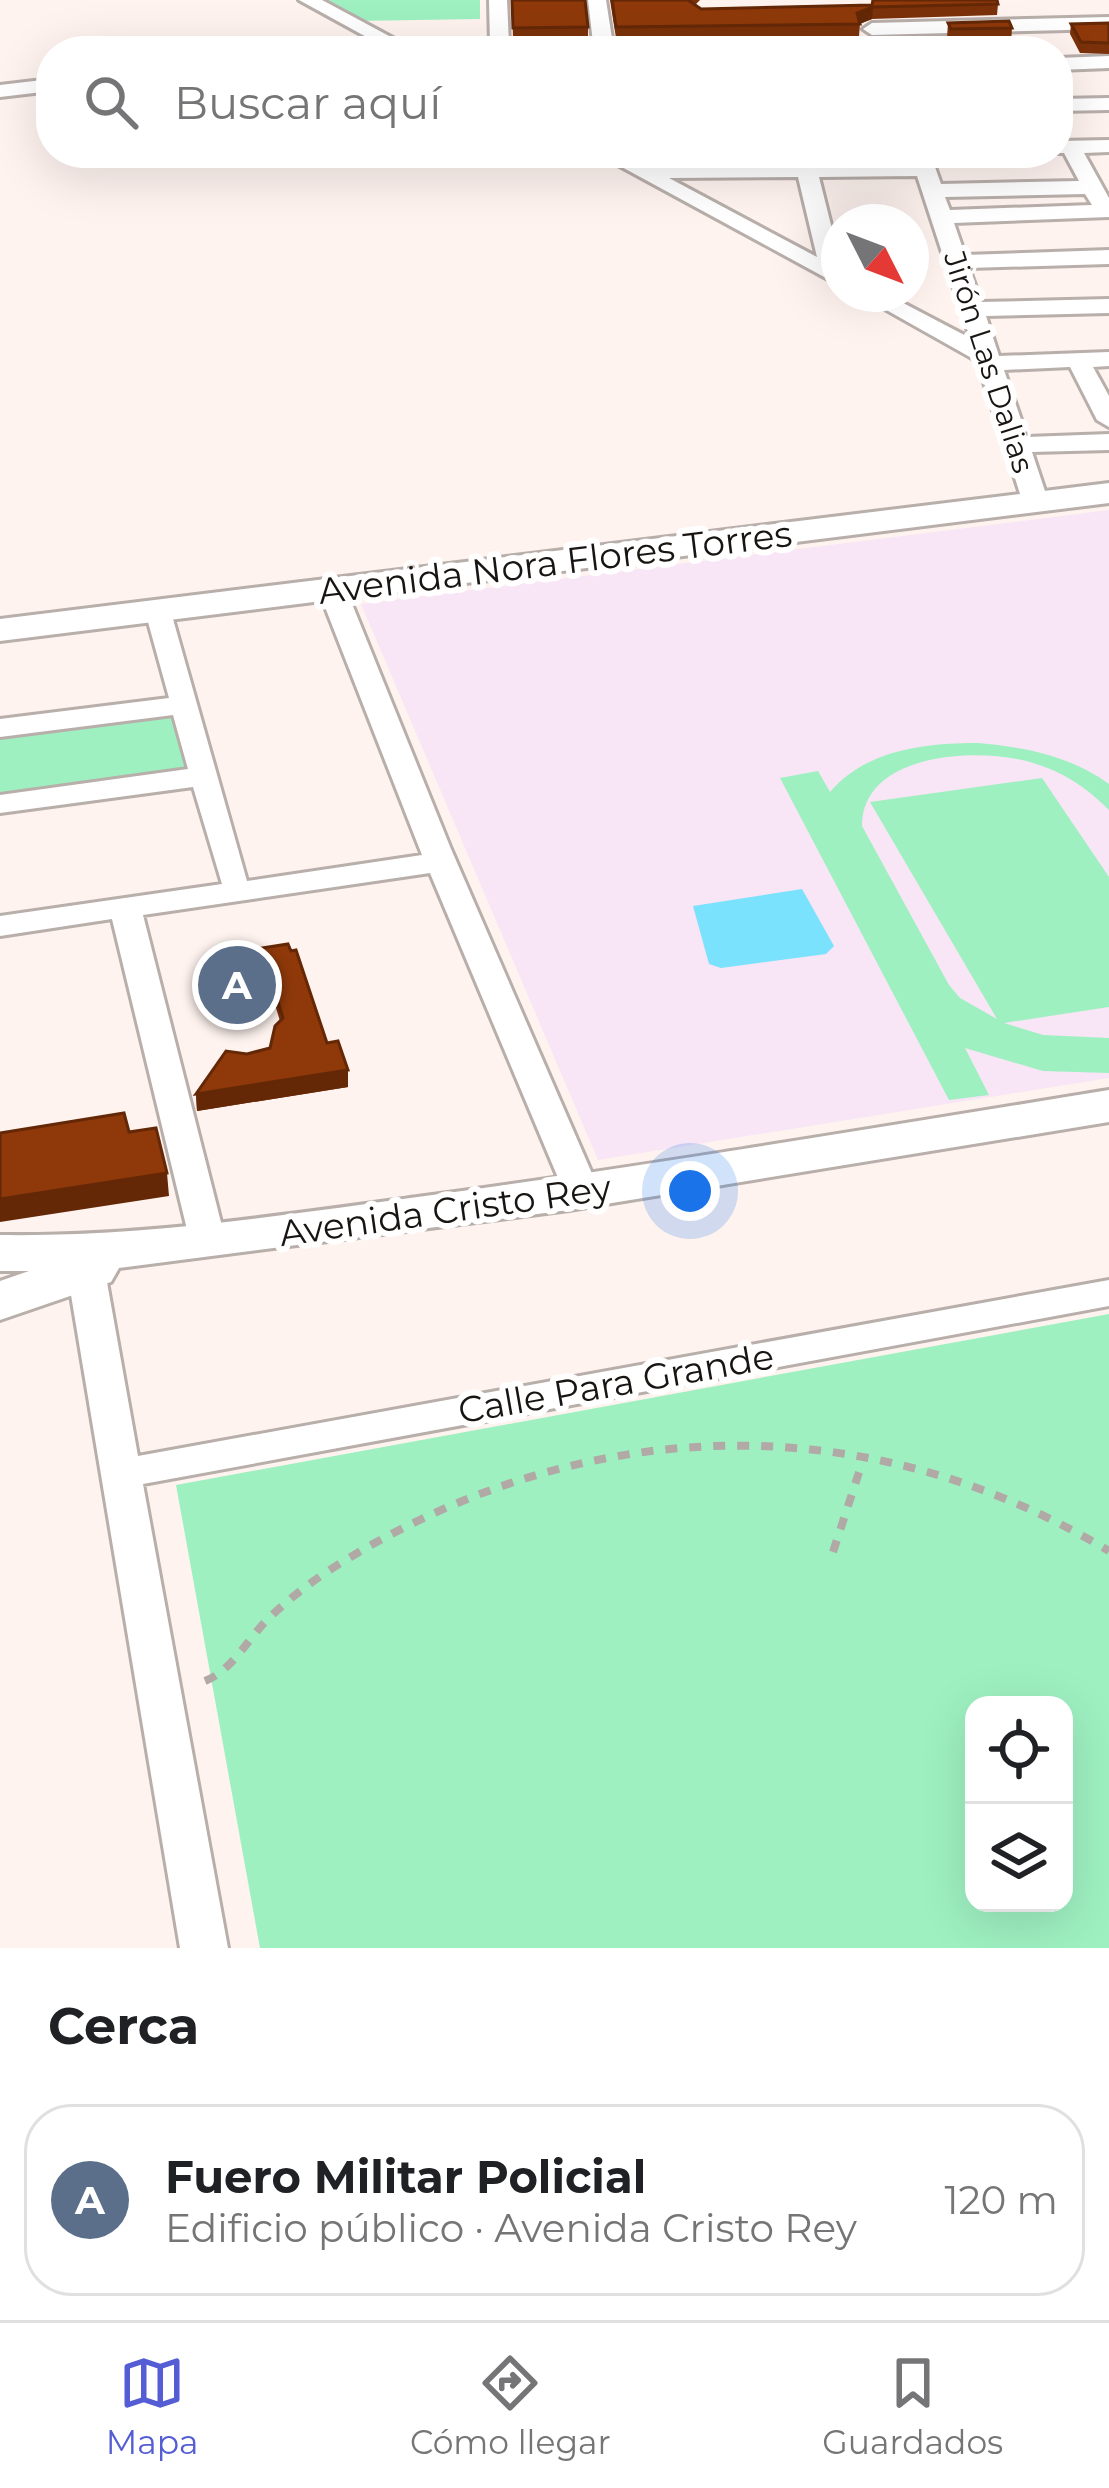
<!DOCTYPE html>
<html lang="es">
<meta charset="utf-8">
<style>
body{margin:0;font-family:Montserrat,sans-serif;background:#f6f6f6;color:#202124}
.controls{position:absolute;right:36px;bottom:36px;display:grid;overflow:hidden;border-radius:24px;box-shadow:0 12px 48px #0002}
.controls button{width:108px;height:108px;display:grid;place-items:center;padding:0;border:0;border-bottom:3px solid #e0e0e0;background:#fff;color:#202124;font:60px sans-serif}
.compass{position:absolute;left:821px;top:204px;width:108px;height:108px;border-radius:50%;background:#fff;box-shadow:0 12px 48px #0002;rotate:132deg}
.you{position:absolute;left:690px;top:1191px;width:42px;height:42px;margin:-30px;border:9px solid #fff;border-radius:50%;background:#1a73e8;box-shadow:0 0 0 18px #1a73e833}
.badge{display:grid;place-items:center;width:78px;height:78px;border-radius:50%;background:#545dd4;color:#fff;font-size:39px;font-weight:700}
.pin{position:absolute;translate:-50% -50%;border:6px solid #fff;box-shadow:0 3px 12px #0006}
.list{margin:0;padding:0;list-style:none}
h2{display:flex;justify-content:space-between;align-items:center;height:156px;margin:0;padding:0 48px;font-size:51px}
h2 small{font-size:39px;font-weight:400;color:#757577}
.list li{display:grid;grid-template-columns:78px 1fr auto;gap:36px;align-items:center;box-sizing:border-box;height:192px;margin:0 24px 24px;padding:0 24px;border:3px solid #e0e0e0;border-radius:48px}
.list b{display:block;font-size:45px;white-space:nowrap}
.list p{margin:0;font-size:39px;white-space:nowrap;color:#757577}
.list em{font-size:39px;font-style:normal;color:#757577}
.icon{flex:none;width:66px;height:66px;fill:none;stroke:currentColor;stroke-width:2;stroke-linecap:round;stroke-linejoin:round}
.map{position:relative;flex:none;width:1109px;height:1948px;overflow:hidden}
.search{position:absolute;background:#fff;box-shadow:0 12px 48px #0002;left:36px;right:36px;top:36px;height:132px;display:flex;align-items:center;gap:30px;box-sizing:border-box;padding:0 42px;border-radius:48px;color:#757577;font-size:45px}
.sheet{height:372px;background:#fff}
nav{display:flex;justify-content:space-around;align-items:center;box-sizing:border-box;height:168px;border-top:3px solid #e0e0e0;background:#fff;font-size:33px;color:#757577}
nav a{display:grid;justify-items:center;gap:6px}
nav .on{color:#545dd4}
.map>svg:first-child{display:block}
</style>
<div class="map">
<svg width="1109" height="1948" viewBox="0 0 1109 1948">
<rect width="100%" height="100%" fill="#fef3ef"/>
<path fill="#f8e5f5" d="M 1109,510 L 1109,1078 L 598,1160 L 361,604 Z"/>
<path fill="#9ef0c1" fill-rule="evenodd" d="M 315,0 L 480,0 L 480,19 L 355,21 Z
M 170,712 L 188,767 L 0,793 L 0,734 Z
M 978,743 C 1024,747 1071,756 1109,784 L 1109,810 C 1086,787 1062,771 1030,762 C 976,747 862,753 862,826 L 949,985 L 960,998 L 997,1019 L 870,802 L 1042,778 L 1109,877 L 1109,1007 L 1004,1023 L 1043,1035 L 1109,1038 L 1109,1073 L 1043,1071 L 965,1048 L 989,1095 L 949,1100 L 780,778 L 818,771 L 830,792 C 866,750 924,743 978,743 Z
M 1109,1314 L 1109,1948 L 260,1948 L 176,1485 ZM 974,1705 L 1064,1705 L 1064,1903 L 974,1903 Z"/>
<path fill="#7ae2fc" d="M 802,889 L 834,946 L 826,954 L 721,968 L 709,964 L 693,906 Z"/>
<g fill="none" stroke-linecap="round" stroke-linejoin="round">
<g stroke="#b8aeaa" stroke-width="6">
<path id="minor" d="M 299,0 L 322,0 L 417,51 L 392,51 Z
M 489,0 L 507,0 L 509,44 L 552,43 L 560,51 L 423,51 L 433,45 L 490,44 Z
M 588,0 L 606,0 L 614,51 L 594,51 Z
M 1109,17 L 1109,29 L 872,35 L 863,29 L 872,23 Z
M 878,40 L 885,42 L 885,50 L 654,48 L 664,42 Z
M 1109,56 L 1109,68 L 1058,70 L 1058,58 Z
M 51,79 L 51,91 L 0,97 L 0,85 Z
M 1109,98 L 1109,110 L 1058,111 L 1058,99 Z
M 1109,140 L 1109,152 L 1084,153 L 1109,198 L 1109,217 L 954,223 L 965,255 L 1109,250 L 1109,264 L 969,268 L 981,302 L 1109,299 L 1109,313 L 986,316 L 999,356 L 1109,352 L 1109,366 L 1093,367 L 1109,396 L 1109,427 L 1097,420 L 1070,367 L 1004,370 L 1027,437 L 1109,434 L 1109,450 L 1032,452 L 1049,503 L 1036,511 L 1023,503 L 977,361 L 858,294 L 886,294 L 970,338 L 917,176 L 819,177 L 839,257 L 839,285 L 596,153 L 622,153 L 645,166 L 913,164 L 910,153 L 930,153 L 941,184 L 1079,181 L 1064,153 L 1057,153 L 1058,141 ZM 798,177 L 817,257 L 669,178 ZM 1085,194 L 1092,205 L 950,210 L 945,197 Z
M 332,581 L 346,589 L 451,849 L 600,1192 L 595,1200 L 569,1200 L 564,1192 L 430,873 L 143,915 L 226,1242 L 221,1251 L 195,1251 L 190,1242 L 112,919 L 0,936 L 0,916 L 222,884 L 193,787 L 0,813 L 0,795 L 188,769 L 173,715 L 0,737 L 0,719 L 169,698 L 145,611 L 159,603 L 169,605 L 247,881 L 422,855 L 318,589 Z
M 86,1259 L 99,1262 L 105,1271 L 138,1456 L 1109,1280 L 1109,1306 L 143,1484 L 228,1948 L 180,1948 L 67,1271 L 73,1262 Z"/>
</g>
<g stroke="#b8aeaa" stroke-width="6">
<path id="tertiary" d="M 1109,483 L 1109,503 L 0,641 L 0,619 Z"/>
</g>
<g stroke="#b8aeaa" stroke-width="6">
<path id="secondary" d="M 1109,1090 L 1109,1122 L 569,1210 L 119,1268 L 111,1282 L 0,1320 L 0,1281 L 29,1271 L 0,1271 L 0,1235 C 143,1237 284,1215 425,1196 C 654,1165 881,1127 1109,1090 Z"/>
</g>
<path stroke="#b1a9a5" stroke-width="8" stroke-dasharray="12 12" stroke-linecap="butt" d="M 833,1552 L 864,1457
M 205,1681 C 233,1670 248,1638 269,1618 C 293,1595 320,1575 349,1558 C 588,1414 866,1405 1109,1551"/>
<use href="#minor" fill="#fff" fill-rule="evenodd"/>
<use href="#tertiary" fill="#fff" fill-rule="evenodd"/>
<use href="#secondary" fill="#fff" fill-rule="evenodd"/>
</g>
<path fill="#7b3109" d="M 512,0 L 588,27 L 588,39 L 513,39 Z
M 610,0 L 700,0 L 695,5 L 701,9 L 872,5 L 873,1 L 871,0 L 997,0 L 998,4 L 997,15 L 872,19 L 860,24 L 859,36 L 616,38 Z
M 948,23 L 1012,28 L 1011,43 L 950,44 L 947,38 Z
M 1109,23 L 1109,54 L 1080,53 L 1070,34 L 1071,24 Z
M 255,949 L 348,1070 L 348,1087 L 197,1111 L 196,1094 L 247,1054 L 270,1048 L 280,1021 L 272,995 L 266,996 L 256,966 Z"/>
<path fill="#642807" d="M 873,7 L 872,19 L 856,25 L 857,13 Z
M 271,978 L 272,995 L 266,996 L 265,979 Z
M 348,1070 L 348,1087 L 197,1111 L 196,1094 Z
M 167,1173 L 169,1196 L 0,1222 L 0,1199 Z"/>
<path fill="#8f390a" stroke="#642807" stroke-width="3" d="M 512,0 L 585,0 L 588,27 L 513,28 Z
M 612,0 L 688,0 L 701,9 L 872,5 L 873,0 L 997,0 L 998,4 L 873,7 L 857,13 L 860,24 L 616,27 Z
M 1009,21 L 1012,28 L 951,29 L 948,23 Z
M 1109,23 L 1109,43 L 1081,42 L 1071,24 Z
M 508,43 L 706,43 L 707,51 L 509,51 Z
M 288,944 L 291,951 L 296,950 L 327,1043 L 338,1041 L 348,1070 L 196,1094 L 226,1051 L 247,1054 L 270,1048 L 275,1026 L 283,1018 L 271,978 L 265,979 L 255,949 Z
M 124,1113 L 129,1132 L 156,1128 L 167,1173 L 0,1199 L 0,1133 Z"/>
<g text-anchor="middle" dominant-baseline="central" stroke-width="12" stroke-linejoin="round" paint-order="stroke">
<g font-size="30" fill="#171412" stroke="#fff">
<text transform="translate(989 362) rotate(72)">Jirón Las Dalias</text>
</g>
<g font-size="36" fill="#171412" stroke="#fff">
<text transform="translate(555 562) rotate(-7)">Avenida Nora Flores Torres</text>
<text transform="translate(445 1210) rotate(-8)">Avenida Cristo Rey</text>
<text transform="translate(616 1383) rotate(-10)">Calle Para Grande</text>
</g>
</g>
</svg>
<div class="controls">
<button><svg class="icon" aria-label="locate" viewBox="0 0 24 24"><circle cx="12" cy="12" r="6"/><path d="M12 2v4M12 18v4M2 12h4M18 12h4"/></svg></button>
<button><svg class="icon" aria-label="layers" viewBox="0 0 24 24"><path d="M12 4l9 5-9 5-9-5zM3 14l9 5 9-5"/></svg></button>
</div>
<svg class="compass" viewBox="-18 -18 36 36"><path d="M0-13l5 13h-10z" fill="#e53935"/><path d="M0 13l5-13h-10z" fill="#757577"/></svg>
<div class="you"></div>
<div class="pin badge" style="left:237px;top:985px;background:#5c6f8a">A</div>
<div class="search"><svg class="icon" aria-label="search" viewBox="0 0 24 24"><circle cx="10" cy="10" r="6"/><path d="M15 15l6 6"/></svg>Buscar aquí</div>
</div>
<section class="sheet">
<h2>Cerca<small></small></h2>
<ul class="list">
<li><span class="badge" style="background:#5c6f8a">A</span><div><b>Fuero Militar Policial</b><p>Edificio público · Avenida Cristo Rey</p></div><em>120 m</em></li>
</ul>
</section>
<nav>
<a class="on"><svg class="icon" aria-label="map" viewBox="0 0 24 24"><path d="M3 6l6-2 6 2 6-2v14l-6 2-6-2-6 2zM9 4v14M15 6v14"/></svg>Mapa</a>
<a><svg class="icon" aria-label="directions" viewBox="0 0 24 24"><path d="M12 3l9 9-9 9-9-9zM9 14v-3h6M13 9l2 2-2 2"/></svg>Cómo llegar</a>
<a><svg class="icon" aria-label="saved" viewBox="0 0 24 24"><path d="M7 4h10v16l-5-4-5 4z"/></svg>Guardados</a>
</nav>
